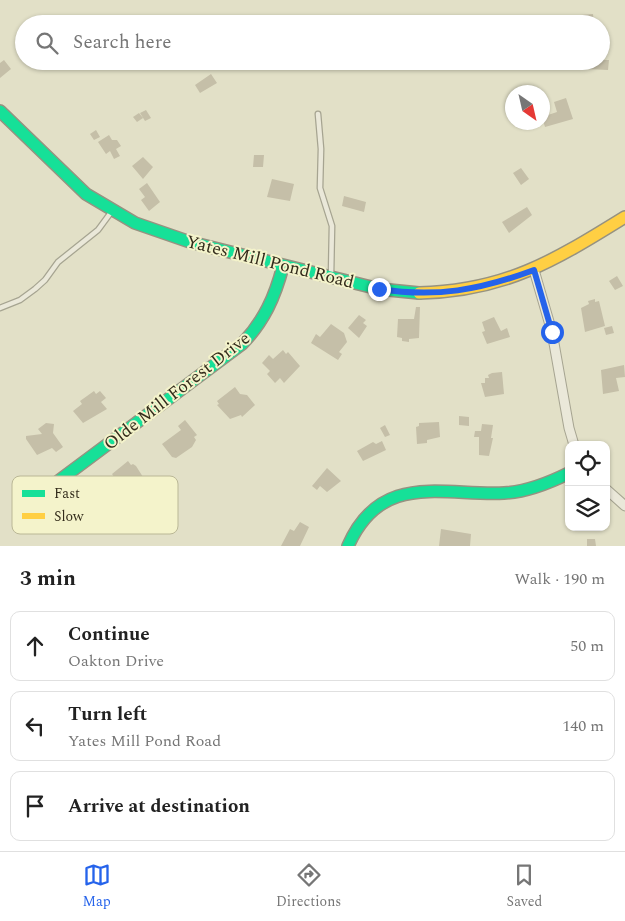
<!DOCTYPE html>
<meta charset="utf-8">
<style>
body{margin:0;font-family:Spectral,serif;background:#f2f2f2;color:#222}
.controls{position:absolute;right:15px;bottom:15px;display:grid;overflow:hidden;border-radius:10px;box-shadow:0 1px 4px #0004}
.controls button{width:45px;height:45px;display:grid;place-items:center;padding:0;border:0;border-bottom:1px solid #e0e0e0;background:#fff;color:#222;font:25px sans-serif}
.compass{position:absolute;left:505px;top:85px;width:45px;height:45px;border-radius:50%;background:#fff;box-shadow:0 1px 4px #0004;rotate:146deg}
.stop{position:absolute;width:15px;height:15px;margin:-11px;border:4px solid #2563eb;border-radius:50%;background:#fff}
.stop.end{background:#2563eb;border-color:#fff;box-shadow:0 1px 5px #0008}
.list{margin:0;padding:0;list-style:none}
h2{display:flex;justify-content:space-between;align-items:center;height:65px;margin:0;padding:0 20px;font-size:21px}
h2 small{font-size:16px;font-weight:400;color:#767676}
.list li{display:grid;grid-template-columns:32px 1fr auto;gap:15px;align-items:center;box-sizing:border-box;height:70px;margin:0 10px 10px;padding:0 10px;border:1px solid #e0e0e0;border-radius:10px}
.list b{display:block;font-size:19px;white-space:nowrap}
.list p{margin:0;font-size:16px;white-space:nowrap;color:#767676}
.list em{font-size:16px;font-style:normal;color:#767676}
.icon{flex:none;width:28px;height:28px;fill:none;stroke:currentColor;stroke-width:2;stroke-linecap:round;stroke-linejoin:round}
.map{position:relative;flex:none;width:625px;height:546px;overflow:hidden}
.search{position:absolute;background:#fff;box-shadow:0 1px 4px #0004;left:15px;right:15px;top:15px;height:55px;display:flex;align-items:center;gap:12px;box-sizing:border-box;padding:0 18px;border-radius:28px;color:#767676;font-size:19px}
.sheet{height:305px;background:#fff}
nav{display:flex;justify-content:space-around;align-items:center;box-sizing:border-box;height:70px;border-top:1px solid #e0e0e0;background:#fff;font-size:14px;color:#767676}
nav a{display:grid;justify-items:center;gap:2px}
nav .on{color:#2563eb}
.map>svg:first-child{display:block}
</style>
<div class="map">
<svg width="625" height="546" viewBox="0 0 625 546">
<rect width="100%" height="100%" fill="#e2e0c7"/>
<path fill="#c5bfa8" d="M 593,14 L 594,24 L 580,24 L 580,15 Z
M 4,60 L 11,69 L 0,78 L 0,63 Z
M 601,60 L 609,60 L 608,70 L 587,69 L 588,61 Z
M 211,74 L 217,83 L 200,93 L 195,85 Z
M 566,98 L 573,119 L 545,127 L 542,117 L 557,112 L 554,102 Z
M 146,110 L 151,118 L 145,121 L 140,113 Z
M 139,113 L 143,118 L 137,122 L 133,117 Z
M 96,130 L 100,137 L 94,140 L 90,134 Z
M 109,135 L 112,140 L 117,140 L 121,146 L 116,149 L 120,156 L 114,159 L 110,151 L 106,154 L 98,142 Z
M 254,155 L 264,155 L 263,167 L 253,167 Z
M 143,157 L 153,167 L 143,179 L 132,166 Z
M 521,168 L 529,179 L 521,185 L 513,173 Z
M 272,179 L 294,184 L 290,201 L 267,197 Z
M 147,183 L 160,202 L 149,211 L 141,200 L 145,197 L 139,189 Z
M 344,196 L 366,202 L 364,212 L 342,206 Z
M 527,207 L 532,215 L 509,233 L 502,222 Z
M 617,276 L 623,286 L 615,290 L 609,281 Z
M 595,299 L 595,302 L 599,301 L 605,326 L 585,332 L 581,308 L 589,304 L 588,301 Z
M 416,307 L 420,307 L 419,338 L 409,339 L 409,342 L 402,341 L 402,338 L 397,337 L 398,319 L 414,319 Z
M 359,315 L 366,320 L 363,323 L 367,326 L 359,338 L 348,328 Z
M 494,317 L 501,331 L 507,328 L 510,337 L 487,344 L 482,332 L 485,331 L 482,322 Z
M 331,324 L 344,333 L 347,342 L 339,352 L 342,354 L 338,360 L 311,343 L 316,334 L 320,337 Z
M 612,326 L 614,333 L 606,335 L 604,328 Z
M 283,350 L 286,354 L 288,352 L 300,366 L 284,383 L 280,378 L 275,383 L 267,374 L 270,371 L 262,363 L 269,355 L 273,359 Z
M 624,365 L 625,377 L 616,378 L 619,391 L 603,394 L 601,370 Z
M 502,372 L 504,394 L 485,397 L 481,383 L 485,383 L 485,378 L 489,378 L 488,375 L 492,373 Z
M 235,387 L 240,394 L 247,395 L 255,405 L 242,417 L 241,415 L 230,419 L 217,405 L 219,404 L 217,401 Z
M 94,391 L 96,394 L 100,391 L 106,398 L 101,402 L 107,409 L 83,423 L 73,411 L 82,404 L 80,401 Z
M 459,416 L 469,417 L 469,426 L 459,425 Z
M 185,420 L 197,435 L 194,437 L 196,440 L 192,447 L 176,458 L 172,457 L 162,444 L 181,430 L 178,426 Z
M 439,422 L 440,437 L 427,440 L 427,443 L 417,444 L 416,427 L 419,426 L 419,423 Z
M 46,423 L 54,424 L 53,433 L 63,447 L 56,452 L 52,448 L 37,455 L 26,439 L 26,436 L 42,434 L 38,429 Z
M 482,424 L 493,425 L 491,438 L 493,438 L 489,456 L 479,455 L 479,437 L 474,437 L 475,431 L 481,431 Z
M 385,425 L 390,435 L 385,437 L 380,428 Z
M 382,441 L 386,450 L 363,461 L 357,451 L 373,442 L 376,444 Z
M 128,461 L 131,465 L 133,464 L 136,466 L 143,477 L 124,495 L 120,490 L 118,491 L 112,484 L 117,481 L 112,474 Z
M 327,468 L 341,481 L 327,492 L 320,486 L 317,490 L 312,486 Z
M 300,522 L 309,527 L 300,546 L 281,546 L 290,529 L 294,531 Z
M 441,529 L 471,534 L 470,546 L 439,546 Z
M 587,539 L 595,539 L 596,546 L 587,546 Z"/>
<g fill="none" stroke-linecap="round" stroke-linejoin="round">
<g stroke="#a6a491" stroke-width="7">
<path id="lane" d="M 318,114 L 321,149 L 320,188 L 332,226 L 331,276
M 0,308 L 20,300 L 35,289 L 45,280 L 58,262 L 98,230 L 112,211"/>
</g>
<g stroke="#a6a491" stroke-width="11">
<path id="street" d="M 534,270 L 552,332 L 569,428 L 574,445
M 606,489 L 625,506"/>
</g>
<g stroke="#969281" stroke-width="14">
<path id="fast" d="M 0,111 L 86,194 L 135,223 L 190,242 L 379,289 L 419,293
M 41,494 L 242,344 C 264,321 275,297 283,266
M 348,546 C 381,471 442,496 504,493 C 527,492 549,483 569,473"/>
</g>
<g stroke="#969281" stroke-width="14">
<path id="slow" d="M 419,293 C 505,291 554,261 625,217"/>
</g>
<use href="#lane" stroke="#eae8d9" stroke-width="4.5"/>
<use href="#street" stroke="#eae8d9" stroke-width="9"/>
<use href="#fast" stroke="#16e098" stroke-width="11"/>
<use href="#slow" stroke="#ffcf43" stroke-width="11"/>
</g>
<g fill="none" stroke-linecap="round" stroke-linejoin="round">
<path stroke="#2563eb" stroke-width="6" d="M 379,289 C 436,298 480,290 534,270 L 552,332"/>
</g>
<g text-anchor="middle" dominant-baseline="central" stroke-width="4" stroke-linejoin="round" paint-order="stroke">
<g font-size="18" fill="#332c1b" stroke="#f4f3cb">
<text transform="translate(270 262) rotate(14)">Yates Mill Pond Road</text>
<text transform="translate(177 391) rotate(-38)">Olde Mill Forest Drive</text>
</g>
</g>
<rect x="12" y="476" width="166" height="58" rx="8" fill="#f4f3cb" stroke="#bab796" stroke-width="1"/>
<rect x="22" y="490" width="23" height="7" fill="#16e098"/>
<rect x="22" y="513" width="23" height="6" fill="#ffcf43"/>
<g font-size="14" fill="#332c1b">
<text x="54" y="498">Fast</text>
<text x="54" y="521">Slow</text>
</g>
</svg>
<div class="controls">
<button><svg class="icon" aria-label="locate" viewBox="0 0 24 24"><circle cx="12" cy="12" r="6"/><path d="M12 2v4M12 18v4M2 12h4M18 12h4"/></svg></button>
<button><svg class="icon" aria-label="layers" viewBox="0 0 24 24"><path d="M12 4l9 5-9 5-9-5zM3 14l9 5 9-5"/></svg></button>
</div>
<svg class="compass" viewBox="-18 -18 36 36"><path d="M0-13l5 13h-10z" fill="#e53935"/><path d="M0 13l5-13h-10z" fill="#767676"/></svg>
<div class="stop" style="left:552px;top:332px"></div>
<div class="stop end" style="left:379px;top:289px"></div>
<div class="search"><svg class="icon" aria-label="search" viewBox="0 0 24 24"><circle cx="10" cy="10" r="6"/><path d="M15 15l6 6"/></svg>Search here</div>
</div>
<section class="sheet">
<h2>3 min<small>Walk · 190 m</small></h2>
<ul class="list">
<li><svg class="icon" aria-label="ahead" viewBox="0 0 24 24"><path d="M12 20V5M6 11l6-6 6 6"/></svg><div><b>Continue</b><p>Oakton Drive</p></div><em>50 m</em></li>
<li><svg class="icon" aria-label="left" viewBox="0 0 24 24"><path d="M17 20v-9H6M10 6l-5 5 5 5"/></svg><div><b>Turn left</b><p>Yates Mill Pond Road</p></div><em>140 m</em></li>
<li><svg class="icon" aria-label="arrive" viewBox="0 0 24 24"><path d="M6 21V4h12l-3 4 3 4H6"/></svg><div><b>Arrive at destination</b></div></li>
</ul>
</section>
<nav>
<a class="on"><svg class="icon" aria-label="map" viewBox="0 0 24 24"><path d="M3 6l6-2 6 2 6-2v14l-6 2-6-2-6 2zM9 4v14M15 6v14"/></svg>Map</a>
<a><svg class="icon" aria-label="directions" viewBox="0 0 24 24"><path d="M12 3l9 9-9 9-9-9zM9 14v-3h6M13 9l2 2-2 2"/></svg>Directions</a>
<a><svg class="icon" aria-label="saved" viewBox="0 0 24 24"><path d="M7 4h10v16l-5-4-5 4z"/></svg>Saved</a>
</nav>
